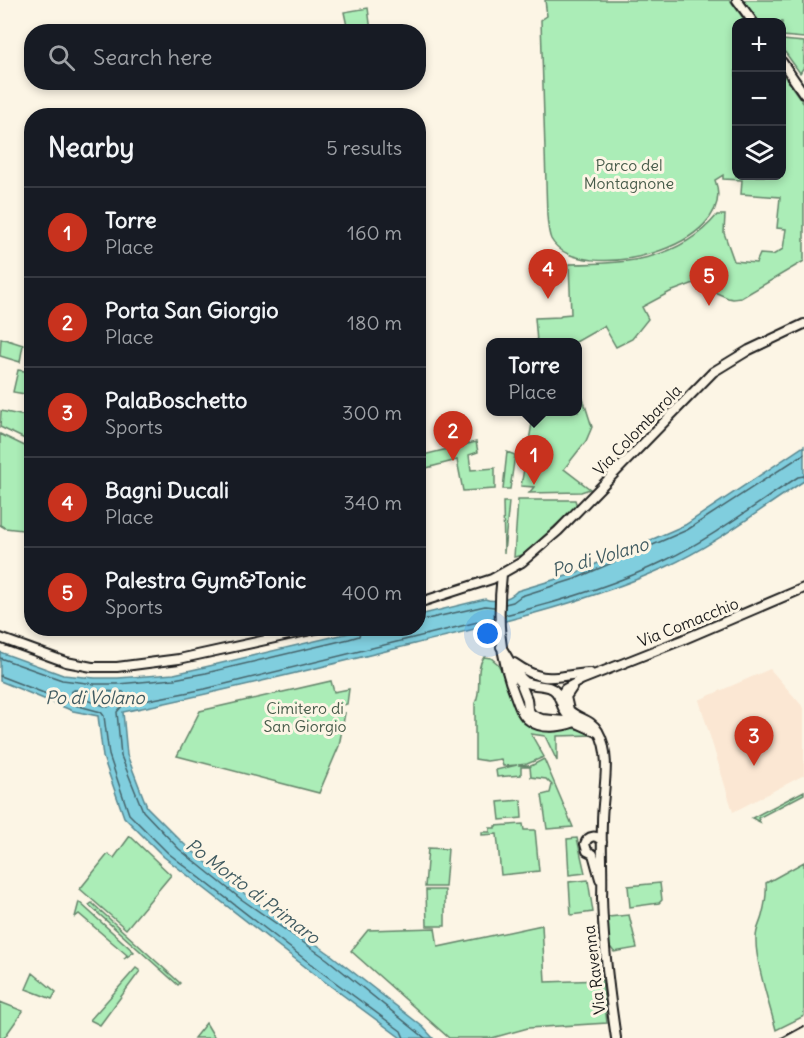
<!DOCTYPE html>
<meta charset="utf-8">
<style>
body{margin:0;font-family:Delius,sans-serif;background:#242831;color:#f1f3f6}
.controls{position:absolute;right:18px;top:18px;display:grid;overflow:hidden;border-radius:12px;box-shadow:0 3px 9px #0003}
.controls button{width:54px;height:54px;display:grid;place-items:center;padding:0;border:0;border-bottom:2px solid #363941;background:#171b24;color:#f1f3f6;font:30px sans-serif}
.you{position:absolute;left:488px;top:634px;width:21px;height:21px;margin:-15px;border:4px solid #fff;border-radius:50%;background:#1a73e8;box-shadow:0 0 0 9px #1a73e833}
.badge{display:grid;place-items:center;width:39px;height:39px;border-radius:50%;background:#c8321e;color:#fff;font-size:20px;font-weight:700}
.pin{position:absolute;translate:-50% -50px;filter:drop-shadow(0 2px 3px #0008)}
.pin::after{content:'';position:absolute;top:32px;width:21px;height:18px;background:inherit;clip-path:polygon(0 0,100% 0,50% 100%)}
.popup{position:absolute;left:486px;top:338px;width:96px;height:78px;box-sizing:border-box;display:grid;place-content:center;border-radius:12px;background:#171b24;filter:drop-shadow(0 2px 4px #0005);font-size:20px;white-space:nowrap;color:#9ea1a6}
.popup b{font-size:22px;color:#f1f3f6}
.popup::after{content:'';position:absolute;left:50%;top:100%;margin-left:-12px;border:12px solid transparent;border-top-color:#171b24}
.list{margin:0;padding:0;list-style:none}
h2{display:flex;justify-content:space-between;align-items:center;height:78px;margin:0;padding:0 24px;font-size:26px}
h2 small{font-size:20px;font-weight:400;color:#9ea1a6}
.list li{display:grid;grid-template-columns:39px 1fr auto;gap:18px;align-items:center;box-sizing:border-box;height:90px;padding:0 24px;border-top:2px solid #363941}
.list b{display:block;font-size:22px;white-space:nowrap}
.list p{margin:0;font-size:20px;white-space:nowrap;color:#9ea1a6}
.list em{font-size:20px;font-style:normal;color:#9ea1a6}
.icon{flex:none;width:33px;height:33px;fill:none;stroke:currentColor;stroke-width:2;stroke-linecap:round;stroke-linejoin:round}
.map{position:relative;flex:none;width:804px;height:1038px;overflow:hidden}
.search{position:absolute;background:#171b24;box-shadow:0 3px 9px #0003;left:24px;top:24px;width:402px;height:66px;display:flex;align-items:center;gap:15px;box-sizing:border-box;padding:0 21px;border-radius:24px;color:#9ea1a6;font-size:22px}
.panel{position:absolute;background:#171b24;box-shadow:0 3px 9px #0003;left:24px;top:108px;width:402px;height:528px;border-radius:24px}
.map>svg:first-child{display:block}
</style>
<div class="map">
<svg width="804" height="1038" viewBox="0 0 804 1038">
<rect width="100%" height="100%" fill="#fcf5e5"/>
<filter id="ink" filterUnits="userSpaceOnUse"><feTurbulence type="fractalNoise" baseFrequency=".0167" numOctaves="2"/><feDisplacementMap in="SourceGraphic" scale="12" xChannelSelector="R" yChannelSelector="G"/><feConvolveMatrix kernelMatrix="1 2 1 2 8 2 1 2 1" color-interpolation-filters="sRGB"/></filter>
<g filter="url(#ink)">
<path fill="#fbe7d3" d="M 770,669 L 804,708 L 804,775 L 733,812 L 699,700 Z"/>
<path fill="#abedb7" stroke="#64846a" stroke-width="1.5" d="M 545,0 L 730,0 L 746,22 L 736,22 L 736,176 L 782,176 L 782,73 L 804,104 L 804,261 L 741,298 L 733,299 L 728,298 L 694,283 L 670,292 L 642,307 L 648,319 L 632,339 L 616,347 L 604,326 L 576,342 L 537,342 L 535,318 L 560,317 L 561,315 L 571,314 L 569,264 C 625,264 679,261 717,215 L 725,215 L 724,233 L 734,261 L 756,263 L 760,254 L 773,255 L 783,249 L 786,229 L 777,228 L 780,197 L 741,194 L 742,180 L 723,179 L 723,175 L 715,180 C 741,247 578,288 551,239 C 548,232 548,224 547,216 L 541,20 L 547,16 Z
M 743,0 L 804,0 L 804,38 L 782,36 L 782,22 L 759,22 Z
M 368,8 L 371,31 L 348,31 L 344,12 Z
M 782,40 L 804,42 L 804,67 L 800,73 L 782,48 Z
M 1,338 L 23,345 L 20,362 L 0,356 Z
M 18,370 L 31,372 L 31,395 L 13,392 Z
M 578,383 L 592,427 L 586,441 L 564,469 L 590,489 L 581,492 L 529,493 L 534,487 L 521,486 L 534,412 L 578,412 Z
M 1,411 L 25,416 L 24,420 L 31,422 L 31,442 L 0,427 Z
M 0,434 L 31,449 L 31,531 L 5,528 L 0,525 Z
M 476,442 L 478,452 L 469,455 L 471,470 L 495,468 L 495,489 L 463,491 L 457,460 L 419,470 L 419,456 Z
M 507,452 L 515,455 L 510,489 L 503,489 Z
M 518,500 L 575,500 L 577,506 L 523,555 L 514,557 Z
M 503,502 L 509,502 L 504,553 Z
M 484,657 L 491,658 L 498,664 C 506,677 513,705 522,715 C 543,738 569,720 593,735 L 557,736 L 557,761 L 545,736 L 531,734 L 544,757 L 527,764 L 518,765 L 531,766 L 544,759 L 573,827 L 547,829 L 542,795 L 550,793 L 552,785 L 546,779 L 531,777 L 530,767 L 521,767 L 521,775 L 497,777 L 496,770 L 517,765 L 503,766 L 501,759 L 487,761 L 475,759 L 475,703 C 483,689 474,670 484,657 Z
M 331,681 L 334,692 L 349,689 L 347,704 L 336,707 L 338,714 L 345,713 L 339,746 L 319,793 L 177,756 L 200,711 Z
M 804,791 L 804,794 L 758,818 L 760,822 L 752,818 Z
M 521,800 L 522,818 L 500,820 L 498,802 Z
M 523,824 L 524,830 L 535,830 L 539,871 L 501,875 L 497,834 L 482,835 L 482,832 L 490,832 L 490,828 L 495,828 L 495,826 Z
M 130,836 L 171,875 L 126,929 L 80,889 L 108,854 L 114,858 Z
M 577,838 L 585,873 L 569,875 L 567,839 Z
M 428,848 L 448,849 L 445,887 L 425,887 Z
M 804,862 L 804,1016 L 776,1030 C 770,1006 755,962 756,938 C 756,929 760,924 762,916 C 765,905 767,895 766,883 Z
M 588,880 L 593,912 L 571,915 L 569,882 Z
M 660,883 L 662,900 L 659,903 L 630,907 L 628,886 Z
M 426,890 L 445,890 L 445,926 L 427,926 Z
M 79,902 L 134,952 L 124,959 L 127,955 L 79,914 L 75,917 Z
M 92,903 L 180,983 L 178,985 L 89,905 Z
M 629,915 L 637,948 L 614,952 L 608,944 L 608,917 Z
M 542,925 L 545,982 L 602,980 L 607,1023 L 528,1028 L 492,1038 L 449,1038 L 351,951 L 368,930 L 435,928 L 438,947 Z
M 136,968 L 140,971 L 100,1025 L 90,1020 Z
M 33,973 L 56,992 L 52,999 L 26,989 Z
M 0,1002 L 23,1011 L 4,1038 L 0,1038 Z
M 206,1023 L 215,1038 L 194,1038 Z"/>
<path fill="#80cede" stroke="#588790" stroke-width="1.5" d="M 804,446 L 804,481 C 759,510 715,545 666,567 C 586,603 499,623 414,644 C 318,668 221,692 123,712 L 127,755 L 147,807 L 184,844 L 245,894 L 330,954 L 423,1027 L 433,1038 L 401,1038 L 317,976 L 164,857 L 124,817 L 103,757 L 98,716 L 73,711 L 0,681 L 0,652 L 63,675 L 95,678 L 118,678 L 174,674 L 205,667 L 366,629 L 418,628 L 419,615 L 485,599 C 495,603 510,599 517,591 L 573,574 L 685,525 Z"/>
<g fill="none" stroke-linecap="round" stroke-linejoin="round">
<path stroke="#44636a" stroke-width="1.5" d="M 505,604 L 513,602 L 521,596 L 575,579 L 687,530 L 804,454
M 505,615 C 559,602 616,585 666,560 C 713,537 755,505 798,477 L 804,476
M 418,621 L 485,606 L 494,607
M 0,658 L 62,680 L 95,684 L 118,684 L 174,679 L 206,673 L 349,639 L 359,636 L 361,628
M 0,676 L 75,705 L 101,712 L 104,716 L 109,755 L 129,814 L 168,853 L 320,971 L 401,1031 L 404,1038
M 74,690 L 123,692 L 125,695 L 108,707 L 72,695 L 71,692 Z
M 425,1038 L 327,959 L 241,899 L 179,849 L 143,811 L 121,756 L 117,712 L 123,705 L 205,689 L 494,618"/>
<g stroke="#1c1c1c" stroke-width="12">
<path id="secondary" d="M 737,0 L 753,22
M 782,62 L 804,94
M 502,574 C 497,618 499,657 516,698 C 519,706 522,716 530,721 C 542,730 562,727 575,722
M 418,603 L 492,579 L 522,562 L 558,531 L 713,372 L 749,350 L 804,324
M 0,638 L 66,662 L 92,667 L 117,667 L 179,659 L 320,628
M 501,647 C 509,658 515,675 526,682 C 536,688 549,683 556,692 C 563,701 559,707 569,717
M 505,662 L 521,684 L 527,699 L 528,709 L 532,715 L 542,719 L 575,722 L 597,732
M 514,663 C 547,686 554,675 590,673
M 572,688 L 566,697 L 569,710 C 578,719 591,719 598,731 C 613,757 602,793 602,822 C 601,848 603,872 602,899
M 559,698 L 565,689 L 581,680 L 682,640 L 804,588
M 600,879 L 593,854 L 587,851 L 585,844 C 588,835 597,834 602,842
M 602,896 C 603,944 609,991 616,1038"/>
</g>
<use href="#secondary" stroke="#fcf5e5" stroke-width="8"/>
<path stroke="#1c1c1c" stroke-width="2" d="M 782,1038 L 804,1026"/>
</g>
</g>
<g text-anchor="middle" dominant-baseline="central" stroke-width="6" stroke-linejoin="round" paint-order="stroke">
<g font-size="16" fill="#475b4a" stroke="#fcf5e5">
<text x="629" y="165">Parco del<tspan x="629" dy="18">Montagnone</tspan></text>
<text x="305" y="708">Cimitero di<tspan x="305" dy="18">San Giorgio</tspan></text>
</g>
<g font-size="16" fill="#1c1c1c" stroke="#fcf5e5">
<text transform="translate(637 430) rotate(-46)">Via Colombarola</text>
<text transform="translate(688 622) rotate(-22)">Via Comacchio</text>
<text transform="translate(594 970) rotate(-97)">Via Ravenna</text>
</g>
<g font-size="18" font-style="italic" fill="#3f5a60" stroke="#fcf5e5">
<text transform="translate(600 557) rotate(-16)">Po di Volano</text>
<text x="95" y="697">Po di Volano</text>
<text transform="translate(253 891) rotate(37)">Po Morto di Primaro</text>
</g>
</g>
</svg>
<div class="controls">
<button>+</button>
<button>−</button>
<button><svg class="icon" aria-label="layers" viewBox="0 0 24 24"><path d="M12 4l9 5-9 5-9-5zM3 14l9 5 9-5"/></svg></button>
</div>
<div class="you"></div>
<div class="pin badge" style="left:534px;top:485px">1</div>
<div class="popup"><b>Torre</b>Place</div>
<div class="pin badge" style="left:453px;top:461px">2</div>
<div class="pin badge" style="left:754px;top:766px">3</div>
<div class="pin badge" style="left:548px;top:299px">4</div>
<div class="pin badge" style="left:709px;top:306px">5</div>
<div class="search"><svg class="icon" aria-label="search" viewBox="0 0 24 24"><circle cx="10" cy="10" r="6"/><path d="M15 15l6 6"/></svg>Search here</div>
<section class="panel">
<h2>Nearby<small>5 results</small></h2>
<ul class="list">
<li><span class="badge">1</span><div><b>Torre</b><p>Place</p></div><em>160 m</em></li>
<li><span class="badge">2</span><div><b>Porta San Giorgio</b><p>Place</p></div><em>180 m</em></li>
<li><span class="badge">3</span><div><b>PalaBoschetto</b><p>Sports</p></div><em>300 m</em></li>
<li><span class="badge">4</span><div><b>Bagni Ducali</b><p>Place</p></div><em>340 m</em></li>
<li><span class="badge">5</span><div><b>Palestra Gym&amp;Tonic</b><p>Sports</p></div><em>400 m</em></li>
</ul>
</section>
</div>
